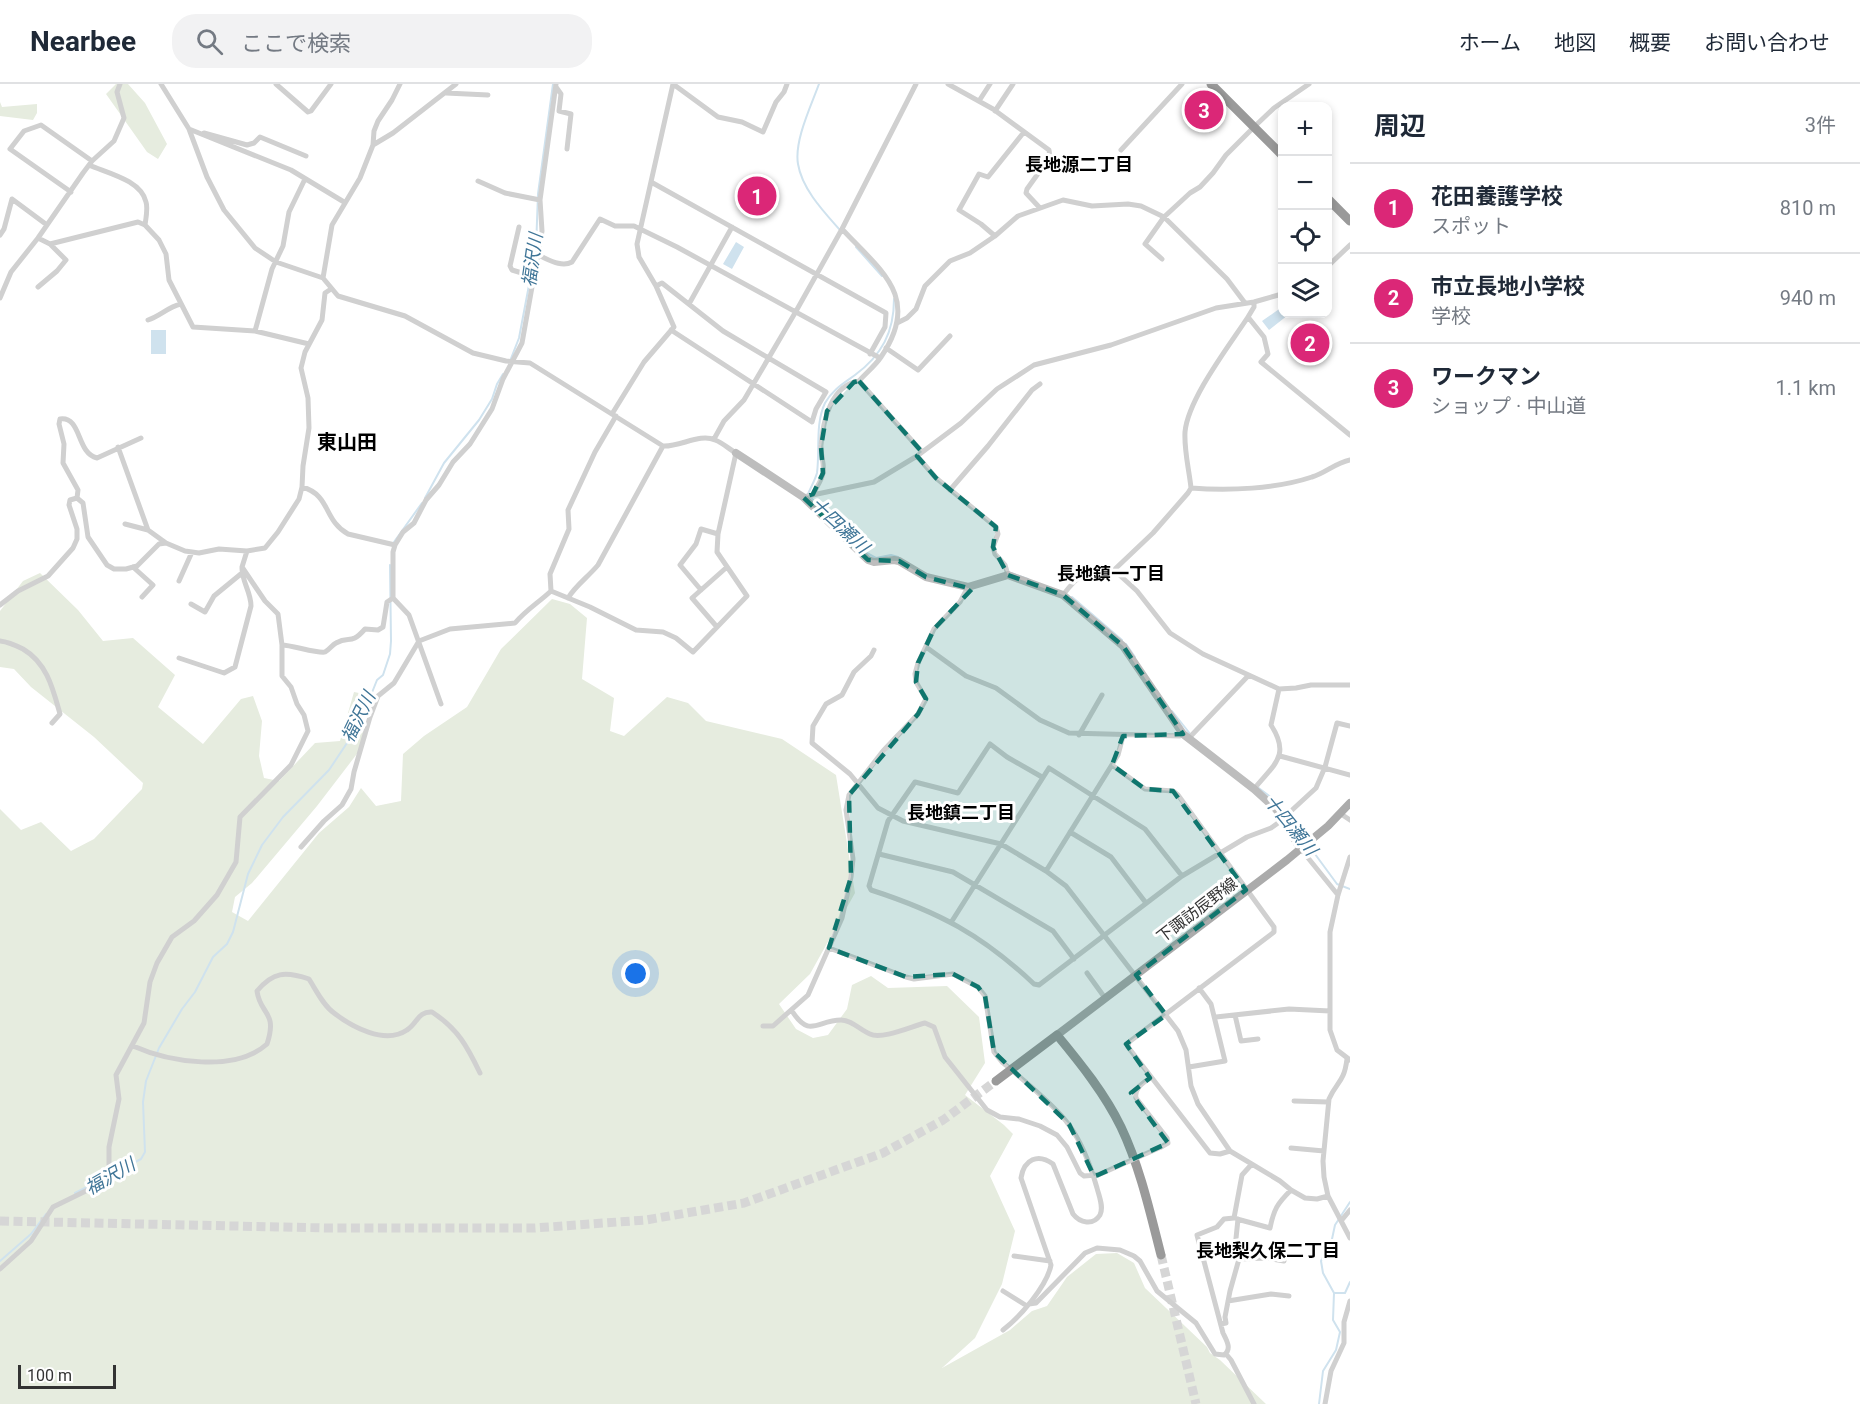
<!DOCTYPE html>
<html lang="ja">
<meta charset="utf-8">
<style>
body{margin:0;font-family:Roboto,"Noto Sans JP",sans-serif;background:#f2f2f3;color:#1f2937}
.controls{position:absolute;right:18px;top:18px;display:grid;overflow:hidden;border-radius:12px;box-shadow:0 3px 9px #0003}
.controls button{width:54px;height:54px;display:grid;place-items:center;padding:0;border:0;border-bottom:2px solid #e0e1e3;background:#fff;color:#1f2937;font:30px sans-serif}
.scale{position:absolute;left:18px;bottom:15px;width:98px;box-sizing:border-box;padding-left:6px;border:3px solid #333;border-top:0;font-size:16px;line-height:21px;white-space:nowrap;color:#333;-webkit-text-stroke:4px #fff;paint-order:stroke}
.you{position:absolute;left:636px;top:890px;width:21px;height:21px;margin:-15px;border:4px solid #fff;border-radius:50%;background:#1a73e8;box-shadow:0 0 0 9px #1a73e833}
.badge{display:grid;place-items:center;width:39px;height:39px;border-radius:50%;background:#db2777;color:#fff;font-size:20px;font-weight:700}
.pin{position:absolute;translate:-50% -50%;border:3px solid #fff;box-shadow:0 2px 6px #0006}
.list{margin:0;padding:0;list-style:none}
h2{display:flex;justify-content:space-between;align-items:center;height:78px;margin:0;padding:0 24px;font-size:26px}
h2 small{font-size:20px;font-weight:400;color:#747a83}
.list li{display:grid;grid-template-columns:39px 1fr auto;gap:18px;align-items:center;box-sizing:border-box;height:90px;padding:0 24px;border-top:2px solid #e0e1e3}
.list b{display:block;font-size:22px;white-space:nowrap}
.list p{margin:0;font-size:20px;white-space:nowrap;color:#747a83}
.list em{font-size:20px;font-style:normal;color:#747a83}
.icon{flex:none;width:33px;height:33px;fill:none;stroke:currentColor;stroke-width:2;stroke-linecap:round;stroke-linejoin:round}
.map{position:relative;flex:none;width:1350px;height:1320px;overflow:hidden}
header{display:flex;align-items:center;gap:36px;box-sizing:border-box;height:84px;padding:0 30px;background:#fff;border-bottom:2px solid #e0e1e3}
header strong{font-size:28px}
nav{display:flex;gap:33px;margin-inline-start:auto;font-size:21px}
.search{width:420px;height:54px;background:#f2f2f3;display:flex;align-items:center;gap:15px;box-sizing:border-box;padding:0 21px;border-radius:24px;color:#747a83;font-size:22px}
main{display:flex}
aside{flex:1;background:#fff}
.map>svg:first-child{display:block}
</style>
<header>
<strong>Nearbee</strong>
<div class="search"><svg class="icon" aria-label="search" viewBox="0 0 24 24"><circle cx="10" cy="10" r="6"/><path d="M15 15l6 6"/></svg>ここで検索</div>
<nav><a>ホーム</a><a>地図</a><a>概要</a><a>お問い合わせ</a></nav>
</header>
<main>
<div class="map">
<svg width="1350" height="1320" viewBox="0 0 1350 1320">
<rect width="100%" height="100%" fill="#fff"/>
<path fill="#e6ecdf" d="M 116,0 L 128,0 L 145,19 L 167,60 L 158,75 L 147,68 L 106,10 Z
M 0,18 L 2,23 L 37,20 L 37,29 L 33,36 L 0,32 Z
M 40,489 L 78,526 L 103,557 L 133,554 L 175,591 L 158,623 L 203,660 L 241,615 L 253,612 L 262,637 L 259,672 L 264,694 L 279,697 L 315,659 L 340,657 L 354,608 L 364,610 L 363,662 L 317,722 L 252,799 L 235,813 L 232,828 L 248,837 L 319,749 L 349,723 L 361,704 L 376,722 L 401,717 L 403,670 L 424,652 L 467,623 L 501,565 L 552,515 L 570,520 L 587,534 L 582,595 L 614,614 L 610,647 L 624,652 L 667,613 L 688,619 L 706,637 L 782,655 L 836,691 L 855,809 L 810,890 L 779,920 L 796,945 L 813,954 L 828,951 L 847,925 L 852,901 L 871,892 L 888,904 L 947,902 L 979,933 L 985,979 L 965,1011 L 1004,1041 L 1013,1050 L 990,1092 L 1015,1147 L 1002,1200 L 975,1254 L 942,1284 L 1010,1246 L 1032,1227 L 1047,1222 L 1067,1193 L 1096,1170 L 1117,1169 L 1134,1179 L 1145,1204 L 1207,1263 L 1210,1269 L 1220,1276 L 1266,1320 L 0,1320 L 0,725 L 21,746 L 41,738 L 71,767 L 94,755 L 142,705 L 143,699 L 94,653 L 31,603 L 14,585 L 0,583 L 0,527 L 23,497 Z"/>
<path fill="#cfe2ee" d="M 736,158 L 744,163 L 732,185 L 723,180 Z
M 1282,223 L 1282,230 L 1288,231 L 1269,246 L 1262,237 Z
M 151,246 L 166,246 L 166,270 L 151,270 Z"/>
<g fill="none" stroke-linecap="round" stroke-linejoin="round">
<path stroke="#cfe2ee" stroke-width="2" d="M 819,0 C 811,22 794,57 798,80 C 802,105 824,128 840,146
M 856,163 L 882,192
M 510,277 L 519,254 L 536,164 L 538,110 L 553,0
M 425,414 L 444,379 L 479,336 L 492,315 L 497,300 L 503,290
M 820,424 L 808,410 C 811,403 815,396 817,389 C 820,366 815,340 825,319 C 832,306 844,299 855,291 C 882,271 894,248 894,215
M 394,458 L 422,419
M 865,468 L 876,474 L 891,471 L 898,473
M 1011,489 L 1028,495
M 1072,513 L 1122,556
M 1126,560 L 1135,573
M 1172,627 L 1191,651
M 1256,702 L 1276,717 L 1337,800 L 1350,805
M 107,1093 L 141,1075 L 145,1068 L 143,1018 L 146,997 L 159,964 L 182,925 L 195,908 L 213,873 L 227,860 L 233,848 L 248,790 L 262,761 L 283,733 L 329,686 L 351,653 L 358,633 L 367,621 L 377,596 L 383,591 L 390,570 L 391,557 L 390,481
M 75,1109 L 99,1097
M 0,1177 L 31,1150 L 46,1130
M 1334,1209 L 1345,1209 L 1350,1198
M 1319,1320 L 1323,1287 L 1336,1266 L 1340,1248 L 1333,1236 L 1334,1209 L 1323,1189 L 1321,1177 L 1332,1155 L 1335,1141 L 1350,1118"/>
<path stroke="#d6d6d6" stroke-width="9" stroke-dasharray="9 4.5" stroke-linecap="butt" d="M 0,1137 L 328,1144 L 534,1144 L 646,1136 L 744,1119 L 883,1069 L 943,1036 L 996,997
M 1161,1171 L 1196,1320"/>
<path stroke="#d0d0d0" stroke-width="5" d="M 161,0 L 189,45 L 207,93 L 224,126 L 255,164 L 276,178 L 323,194 L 338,212 L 405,232 L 473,269 L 506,277 L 530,279 L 663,362 C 680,363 700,349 715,356 C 723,359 729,365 736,369 L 718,450 L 717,468 L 747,512 L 693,568 L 676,554 L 663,548 L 636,546 L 590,523 L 551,507
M 276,0 L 308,28 L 311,27 L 331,0
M 673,0 L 718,33 L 742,38 L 763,48 L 776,18 L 784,8 L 787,0
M 948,0 L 993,25 L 1049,66 L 1050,73 L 1027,105 L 1026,109 L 1039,123
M 556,3 L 561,10 L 559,27 L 571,30 L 567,65
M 446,9 L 488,11
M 979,17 L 990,0
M 995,27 L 1013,0
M 189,45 L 291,86 L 344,118
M 204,49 L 247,61 L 254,59 L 260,53 L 306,72
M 373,61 L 393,49 L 456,0
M 1121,66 L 1182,0
M 89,81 C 107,89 141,96 146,118 C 148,124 146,134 145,141
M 478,97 L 505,109 L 540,116
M 651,98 L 886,229 L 885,243 L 870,270
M 71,108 L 10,65 L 24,47 L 41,41 L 92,77
M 519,143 L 510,182 L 512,186 L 535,193
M 842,145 C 881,187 922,213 881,273 C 875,282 866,289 859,297 L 922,368
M 0,151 L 4,145 L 12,115 L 47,141
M 995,152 L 981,140 L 959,126 L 979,90 L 988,93 L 1024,48
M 50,160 L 138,138 L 145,141 L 159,156 L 166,170 L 169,196 L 193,243 L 255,247 L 309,260
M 538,171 C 548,175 561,184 572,178 L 600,135 L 615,142 L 634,142 L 677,163 L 880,274
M 1162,175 L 1145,160 L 1164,133 L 1190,109 L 1200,103 L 1213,89 L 1226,71 L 1254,43 L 1274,24 L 1309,0
M 1328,182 L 1350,161
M 323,194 L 332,141 L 360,94 L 373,61 L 374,47 L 378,37 L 392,16 L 400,0
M 656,202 L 662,199 L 723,247 L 826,308 L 816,325 L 812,338 L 671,246
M 38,203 L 57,187 L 66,176 L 50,160 L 38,154
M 0,214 L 11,188 L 38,154 L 83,89 L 92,77 L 114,57 L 124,34 L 117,8 L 120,0
M 1254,218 L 1254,223 L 1248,233 L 1264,253 L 1268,270 L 1261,278 L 1350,351
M 689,220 L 732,143
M 148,236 C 160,232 168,223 181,220
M 897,239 L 907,234 L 916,225 L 925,202 L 950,177 L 970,169 L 995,152 L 1018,132 L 1063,116 L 1092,122 L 1128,120 L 1141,122 L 1164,133 L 1227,195 L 1245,219
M 255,247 L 272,185 L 283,162 L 289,128 L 305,95
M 886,264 L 918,286 L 950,252
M 612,330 L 644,278 L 674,243 L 656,202 L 639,173 L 637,160 L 673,0
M 714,355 L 724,337 L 744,316 L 795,229 L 842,145 L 916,0
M 118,363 L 148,446 L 166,459
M 917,372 L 936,394 L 996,443 L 998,450 L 993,463 L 995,470 L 1005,481 L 1008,491
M 302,403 C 331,411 323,436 348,450 L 395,461
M 1191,404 C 1229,407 1276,405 1312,393 C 1326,389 1335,379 1350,376
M 950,406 L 988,362 L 1032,306 L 1040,300
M 813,410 C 816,404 822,396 823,389 C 825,380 820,370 821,361 C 823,337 831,301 859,297
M 803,413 L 874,398 L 917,372 L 961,339 L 997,305 L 1034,281 L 1111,261 L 1216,224 L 1254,218 L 1282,210
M 77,414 L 83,419 L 88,453 L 107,481 L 114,485 L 126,485 L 137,482 L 159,460 L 166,459 L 185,467 L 199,469 L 219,465 L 247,467 L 265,464 L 278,448 L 299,415 L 302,403 L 303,382 L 309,344 L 308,314 L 301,284 L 305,268 L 322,236 L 325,209 L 331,205
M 77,414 L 78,406 L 63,379 L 64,360 L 59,340 L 60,335 C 82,332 76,369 97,374 L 141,354
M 125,440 L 148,446
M 133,483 L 153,501 L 142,513
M 1114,486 L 1137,507 L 1170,549 L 1203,570 L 1279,605 L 1296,604 L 1311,601 L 1350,601
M 179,497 L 192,468
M 701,506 L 680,481 L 696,460 L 701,445 L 718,450
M 551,507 L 550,490 L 569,445 L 568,426 L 595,368 L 616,332
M 1063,511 C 1082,486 1085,489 1114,486 L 1153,449 L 1188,409 L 1191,404 C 1189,385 1184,367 1185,348 C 1188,315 1229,262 1248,233
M 568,514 C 576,501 588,493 598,481 L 663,362
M 191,520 L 205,528 L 214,512 L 242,489
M 0,521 L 18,507 L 48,492 L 73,464 L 77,455 L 77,445 L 69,421 L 70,416 L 77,414
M 717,543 L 692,514 L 727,483
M 0,557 C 9,558 15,561 23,565 C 47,579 53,605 60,630 L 52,639
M 282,561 C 291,561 319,570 325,568 C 329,566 332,561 336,559 C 350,551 350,562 365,545 L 378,546 L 383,543 L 387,518 L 393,514
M 926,563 L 966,592 L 996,604 L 1040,636 L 1069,649 L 1180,652 L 1183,650
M 874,566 L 871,572 L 854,588 L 842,611 L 826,620 L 813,642 L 812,659 L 850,690 L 878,724 L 903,737 L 1001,760 L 1046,787 L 1066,802 L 1178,947 L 1186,966 L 1191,1002 L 1198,1020 L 1230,1067 L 1280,1097 L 1291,1106 L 1305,1114 L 1317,1115 L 1328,1112
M 179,574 L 224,589 L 235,583 L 251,522 C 251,508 242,498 242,484
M 441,620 L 409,531 L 393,514 L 393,468 L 395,461 L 403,448 L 414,439 L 426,416 L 439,401 L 453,378 L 470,360 L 492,325 L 503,295 L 522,259 L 542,147 L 540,116 L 556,0
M 1079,651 L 1102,611
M 1188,655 L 1248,592
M 1280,672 L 1350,691
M 1112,681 L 1145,705 L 1173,707 L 1178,711 L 1274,843 L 1274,848 L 1129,958 L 1128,963 L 1210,1069 L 1220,1070 L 1230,1067
M 1042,693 L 1007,673 L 990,660 L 958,709 L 915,698 L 888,737 L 869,802 L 871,806 C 939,828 982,851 1034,900 L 1039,901 L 1182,792 L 1247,753 L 1271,744 L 1278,739 L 1316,704 L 1325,683 L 1337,639 L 1350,642
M 1254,705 C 1274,680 1291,672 1271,641 L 1279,605
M 1341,730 L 1350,736
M 1070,748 L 1111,773 L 1146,819
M 301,763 L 324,737 L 342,721 L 351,705 L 354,688 L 370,633 L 378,612 L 394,599 L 419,557 L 450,545 L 515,539 C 526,526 538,519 551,507
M 1300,764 L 1338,811
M 879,770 L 953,788 L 1053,847 L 1074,875
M 1350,773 L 1338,811 L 1330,848 L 1330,946 L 1337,966 L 1350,976
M 1046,787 L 1118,671 L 1123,652
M 952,837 L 1049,684 L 1145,745 L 1182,792
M 829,864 L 906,893 L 914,895 L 953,890 L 978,903 L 985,912 L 994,968 L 1002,978 C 1020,993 1057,1023 1069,1041 C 1082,1059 1091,1083 1097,1104 C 1099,1112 1104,1123 1100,1131 C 1093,1142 1080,1139 1073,1130 L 1053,1080 C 1038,1069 1024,1075 1021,1094 L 1051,1181 C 1047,1202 1020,1233 1003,1246
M 1087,889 L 1105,914
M 792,927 C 810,955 817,936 841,936 C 852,936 860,946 870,950 C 882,956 912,942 925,939 L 934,943 L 945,973 L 987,1026 L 1000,1033 L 1019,1035 L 1040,1042 L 1057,1051 L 1067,1063 L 1080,1089 L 1084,1092 L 1096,1091
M 1235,931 L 1241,957 L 1258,955
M 1216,933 L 1289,925 L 1330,927
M 763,942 L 773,942 L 808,911 L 842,834 L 851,793 L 853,775 L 846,726 L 849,711 L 883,667 L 918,630 L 926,615 L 916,598 L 915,590 L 918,579 L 934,545 L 960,518 L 968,503
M 133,962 C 169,978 235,989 267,960 C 278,927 260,931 257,907 C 273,888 285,887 309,895 C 316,906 323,921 334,929 C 352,943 385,961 407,946 C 417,940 418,927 432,928 C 458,945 467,962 480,989
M 1347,975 C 1344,999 1337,997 1329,1015 L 1323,1077 L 1324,1093 L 1328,1112 L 1350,1154
M 1189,983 L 1225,977 L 1211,920 L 1199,904
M 1150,994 C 1143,999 1134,1004 1136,1014 L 1167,1054 L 1168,1059 L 1161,1063
M 1294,1017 L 1328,1018
M 1291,1064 L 1324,1067
M 1237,1135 L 1270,1144 C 1274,1125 1277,1120 1291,1106
M 1341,1137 L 1350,1126
M 1014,1172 L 1050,1177
M 1239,1175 L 1266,1174 L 1284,1177
M 0,1185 L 31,1157 L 53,1123 L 98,1101 L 106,1091 L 109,1082 L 109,1063 L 119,1015 L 116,991 L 144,939 L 150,898 L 157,879 L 172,853 L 194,837 L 217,811 L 236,778 L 240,733 L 291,681 L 308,647 L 304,631 L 297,620 L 291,603 L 282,592 L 282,561 L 278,530 L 265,517 L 242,483 L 247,467
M 1003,1207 L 1027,1222
M 1228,1217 L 1271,1210 L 1289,1212
M 1029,1220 L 1036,1219 L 1085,1169 L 1097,1164 L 1120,1166 L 1134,1172 L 1140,1177 L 1157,1207 L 1196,1239 L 1215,1270 L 1224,1271 C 1232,1265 1227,1257 1223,1249 L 1197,1151 L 1217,1143 L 1224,1135 L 1234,1134 L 1242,1091 L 1251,1081
M 1221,1240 L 1226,1239 L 1225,1233 L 1230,1207 L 1239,1175 L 1235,1164 L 1238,1135
M 1226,1270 L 1231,1276 L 1254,1320
M 1325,1320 L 1331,1287 L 1344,1259 L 1344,1238 L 1350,1217"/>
<path stroke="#bdbdbd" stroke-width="8" d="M 736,369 L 803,413 L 868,476 L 874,478 L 894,476 L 899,477 L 926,493 L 968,503 L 1008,491 L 1063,511 L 1123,562 L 1183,650 L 1254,705 L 1276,725 L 1300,764"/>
<path stroke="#ababab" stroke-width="8" d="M 1057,951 L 1287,776 L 1328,742 L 1350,719"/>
<path stroke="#9a9a9a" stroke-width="9" d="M 1211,0 L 1282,71
M 1328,115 L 1350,137
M 996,997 L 1057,951 C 1081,980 1105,1010 1121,1043 C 1140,1083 1150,1128 1161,1171"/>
<path stroke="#d0d0d0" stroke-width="5" d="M 1098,1091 L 1161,1063"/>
</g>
<path fill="#0f766e" fill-opacity="0.2" stroke="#0f766e" stroke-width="4.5" stroke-dasharray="12 8" stroke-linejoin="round" d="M 859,297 L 922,368 L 917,372 L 936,394 L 996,443 L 993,463 L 1008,491 L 1063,511 L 1123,562 L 1183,650 L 1123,652 L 1112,681 L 1145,705 L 1173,707 L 1246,806 L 1136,891 L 1166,931 L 1126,960 L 1150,994 L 1131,1009 L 1168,1059 L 1098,1091 L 1094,1092 L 1069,1040 L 994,968 L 985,912 L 978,903 L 953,890 L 906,893 L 829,864 L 851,793 L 849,711 L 918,630 L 926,615 L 916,598 L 918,579 L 934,545 L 972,505 L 926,493 L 899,477 L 868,476 L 803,413 L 813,410 L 823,389 L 821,363 L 827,327 L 854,298 Z"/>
<g text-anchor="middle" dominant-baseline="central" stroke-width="6" stroke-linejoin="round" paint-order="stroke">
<g font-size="16" fill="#333" stroke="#fff">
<text transform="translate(1197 826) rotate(-37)">下諏訪辰野線</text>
</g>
<g font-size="18" font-weight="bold" fill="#000" stroke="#fff">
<text x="1079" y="80">長地源二丁目</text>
<text x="1111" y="489">長地鎮一丁目</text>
<text x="961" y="728">長地鎮二丁目</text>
<text x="1268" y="1166">長地梨久保二丁目</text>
</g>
<g font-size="18" font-style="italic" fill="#3f7597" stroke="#fff">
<text transform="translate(532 176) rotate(-82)">福沢川</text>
<text transform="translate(840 441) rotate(43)">十四瀬川</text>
<text transform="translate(358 633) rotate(-64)">福沢川</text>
<text transform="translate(1291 741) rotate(51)">十四瀬川</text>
<text transform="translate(110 1092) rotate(-30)">福沢川</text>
</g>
<g font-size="20" font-weight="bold" fill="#000" stroke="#fff">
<text x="347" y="358">東山田</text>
</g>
</g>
</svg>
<div class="controls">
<button>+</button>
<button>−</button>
<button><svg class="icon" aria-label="locate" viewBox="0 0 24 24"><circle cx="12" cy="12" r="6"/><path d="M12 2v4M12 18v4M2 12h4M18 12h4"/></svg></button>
<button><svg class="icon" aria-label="layers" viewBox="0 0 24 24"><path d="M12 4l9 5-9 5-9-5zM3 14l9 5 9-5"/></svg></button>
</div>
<div class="scale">100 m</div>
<div class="you"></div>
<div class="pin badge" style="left:757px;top:112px">1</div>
<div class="pin badge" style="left:1310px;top:259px">2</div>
<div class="pin badge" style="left:1204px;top:26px">3</div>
</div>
<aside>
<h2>周辺<small>3件</small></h2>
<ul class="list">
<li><span class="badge">1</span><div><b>花田養護学校</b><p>スポット</p></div><em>810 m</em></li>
<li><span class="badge">2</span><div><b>市立長地小学校</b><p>学校</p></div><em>940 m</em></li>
<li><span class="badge">3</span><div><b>ワークマン</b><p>ショップ · 中山道</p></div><em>1.1 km</em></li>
</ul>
</aside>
</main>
